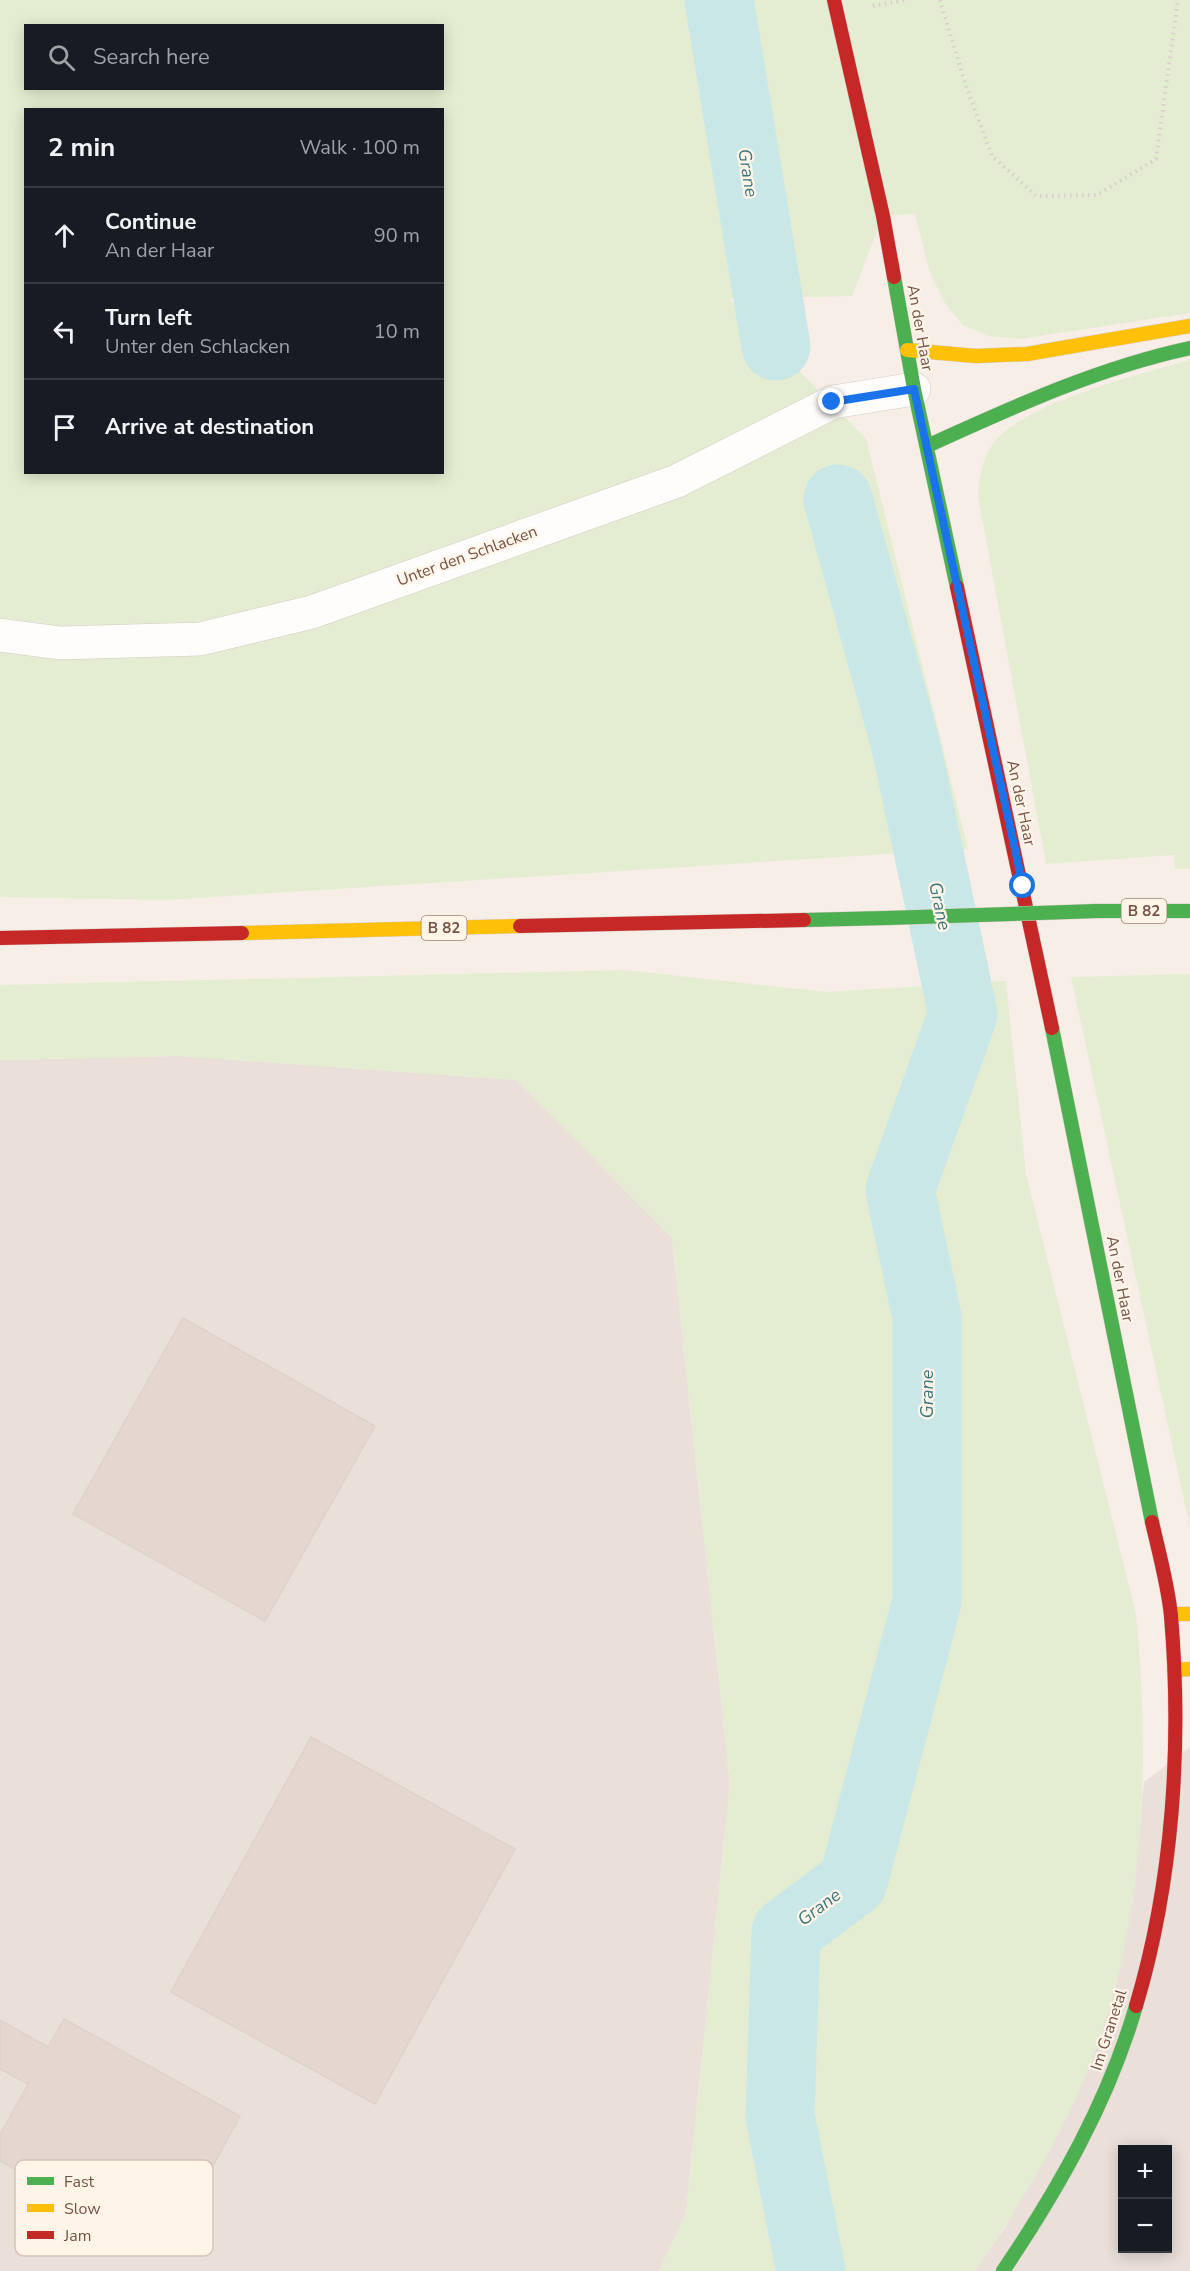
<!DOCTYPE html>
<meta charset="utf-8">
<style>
body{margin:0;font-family:"Nunito Sans",sans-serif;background:#20242c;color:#f1f3f6}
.controls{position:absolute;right:18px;bottom:18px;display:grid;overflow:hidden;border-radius:0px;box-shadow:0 3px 15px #0003}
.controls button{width:54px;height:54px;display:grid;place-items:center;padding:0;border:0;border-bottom:2px solid #363941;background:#171b24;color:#f1f3f6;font:30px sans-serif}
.stop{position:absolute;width:18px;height:18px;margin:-14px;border:4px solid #1a73e8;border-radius:50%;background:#fff}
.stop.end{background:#1a73e8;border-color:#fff;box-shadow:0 2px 6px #0008}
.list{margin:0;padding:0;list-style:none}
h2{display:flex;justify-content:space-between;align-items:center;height:78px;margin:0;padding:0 24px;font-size:26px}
h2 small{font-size:20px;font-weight:400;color:#9ea1a6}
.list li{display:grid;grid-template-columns:39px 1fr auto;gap:18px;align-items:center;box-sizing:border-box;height:96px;padding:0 24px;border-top:2px solid #363941}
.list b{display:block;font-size:22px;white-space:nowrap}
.list p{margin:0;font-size:20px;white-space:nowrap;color:#9ea1a6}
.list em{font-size:20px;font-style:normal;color:#9ea1a6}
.icon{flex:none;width:33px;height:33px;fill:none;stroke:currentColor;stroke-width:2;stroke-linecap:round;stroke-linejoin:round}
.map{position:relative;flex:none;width:1190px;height:2271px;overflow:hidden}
.search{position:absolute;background:#171b24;box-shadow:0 3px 15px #0003;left:24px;top:24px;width:420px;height:66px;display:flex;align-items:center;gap:15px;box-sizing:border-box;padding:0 21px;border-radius:0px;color:#9ea1a6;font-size:22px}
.panel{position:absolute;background:#171b24;box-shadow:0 3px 15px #0003;left:24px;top:108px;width:420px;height:366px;border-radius:0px}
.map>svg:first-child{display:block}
</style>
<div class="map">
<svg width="1190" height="2271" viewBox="0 0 1190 2271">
<rect width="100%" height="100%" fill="#f7efe7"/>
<path fill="#eadfd9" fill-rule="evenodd" d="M 179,1056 L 517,1080 L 672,1238 L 730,1784 L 686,2213 L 659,2271 L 0,2271 L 0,1060 Z
M 1190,1747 L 1190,2271 L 975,2271 L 1006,2226 L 1124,1947 L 1134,1876 L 1144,1782 ZM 1122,2150 L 1168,2150 L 1168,2248 L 1122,2248 Z"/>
<path fill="#e4edd1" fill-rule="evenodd" d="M 0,0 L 1190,0 L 1190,313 L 1020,339 L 988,336 L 963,325 L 946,305 L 930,273 L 915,214 L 883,216 L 852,296 L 729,299 L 866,439 L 968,849 L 165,900 L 0,897 ZM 26,26 L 442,26 L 442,88 L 26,88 ZM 26,110 L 442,110 L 442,472 L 26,472 Z
M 1190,360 L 1190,869 L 1175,869 L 1174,855 L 1046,864 L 978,496 C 979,476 983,455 996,440 C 1030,401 1140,374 1190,360 Z
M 625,970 L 826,992 L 1006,981 L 1026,1174 L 1136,1614 C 1151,1766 1145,1939 1083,2082 C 1055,2149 1016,2211 975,2271 L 659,2271 L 686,2213 L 730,1784 L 672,1238 L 517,1080 L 179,1056 L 0,1060 L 0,985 Z
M 1190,974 L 1190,1528 L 1071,977 Z"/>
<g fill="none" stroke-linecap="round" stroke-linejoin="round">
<path stroke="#c9e7e7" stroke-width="69" d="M 719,0 L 776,346
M 811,2271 L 780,2116 L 786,1932 L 853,1882 L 927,1601 L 927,1317 L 900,1190 L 963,1014 L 906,746 L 838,499"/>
</g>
<path fill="#e3d7cf" stroke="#e0d1c9" stroke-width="1.5" d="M 183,1318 L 375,1426 L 265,1621 L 73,1514 Z
M 311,1737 L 515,1849 L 375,2104 L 171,1992 Z
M 64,2019 L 240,2116 L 166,2252 L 0,2161 L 0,2135 L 28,2084 L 0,2069 L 0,2020 L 48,2047 Z"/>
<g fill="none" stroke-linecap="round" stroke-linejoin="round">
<g stroke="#d6cac3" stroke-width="34">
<path id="street" d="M 0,635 L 60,643 L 200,639 L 312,612 L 677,481 L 833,402 L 914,389"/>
</g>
<g stroke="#d7cbc4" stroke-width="15">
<path id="fast" d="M 894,277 L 914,389 L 957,587
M 927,446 C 1013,407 1097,368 1190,348
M 1097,911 L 1190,911
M 804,920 L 887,918
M 1052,1028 L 1152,1522
M 1003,2271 C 1059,2188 1108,2102 1136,2006"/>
</g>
<g stroke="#d7cbc4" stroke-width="15">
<path id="slow" d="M 907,350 L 976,356 L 1027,354 L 1190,326
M 242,933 L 520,926
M 1171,1614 L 1190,1614
M 1174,1670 L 1190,1669"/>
</g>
<g stroke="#d7cbc4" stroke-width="15">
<path id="jam" d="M 834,0 L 883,216 L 894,277
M 957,587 L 1052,1028
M 520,926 L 804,920
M 0,938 L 242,933
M 1136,2006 C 1173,1882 1182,1745 1171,1616 C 1168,1585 1159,1553 1152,1522"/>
</g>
<path stroke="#d7cec9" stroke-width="4" stroke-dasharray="1.5 4.5" stroke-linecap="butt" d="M 940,0 L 965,83 L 992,156 L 1036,196 L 1097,195 L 1156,159 L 1178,0
M 873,6 L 904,0"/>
<use href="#street" stroke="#fefdfb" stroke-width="33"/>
<use href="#fast" stroke="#4caf50" stroke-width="14"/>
<use href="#slow" stroke="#ffc107" stroke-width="14"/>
<use href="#jam" stroke="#c62828" stroke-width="14"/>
<g stroke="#d5cac4" stroke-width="15" stroke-linecap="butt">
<path id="fast-bridge" d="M 887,918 L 1097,911"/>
</g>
<use href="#fast-bridge" stroke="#4caf50" stroke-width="14"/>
</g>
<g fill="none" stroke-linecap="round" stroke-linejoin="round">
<path stroke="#1a73e8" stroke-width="8" d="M 832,402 L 914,389 L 1023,886"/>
</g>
<g text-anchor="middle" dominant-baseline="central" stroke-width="4.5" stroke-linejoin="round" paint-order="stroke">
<g fill="#fff4e8" stroke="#9e8477" stroke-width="1.5">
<rect x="1121.5" y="899" width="45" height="24" rx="4.5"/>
<rect x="421.5" y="916" width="45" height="24" rx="4.5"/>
</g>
<g font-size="15" font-weight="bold" fill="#755447">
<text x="1144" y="911">B 82</text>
<text x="444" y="928">B 82</text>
</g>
<g font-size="16" fill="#755447" stroke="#fff4e8">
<text transform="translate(920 328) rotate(80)">An der Haar</text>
<text transform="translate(467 556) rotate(-20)">Unter den Schlacken</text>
<text transform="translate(1021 803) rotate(78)">An der Haar</text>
<text transform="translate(1120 1279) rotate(79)">An der Haar</text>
<text transform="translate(1109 2030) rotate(-72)">Im Granetal</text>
</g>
<g font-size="18" font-style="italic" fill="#3a767c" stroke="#fff4e8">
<text transform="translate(748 173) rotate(81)">Grane</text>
<text transform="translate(940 906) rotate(78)">Grane</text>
<text transform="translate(927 1394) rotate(-90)">Grane</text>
<text transform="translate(819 1907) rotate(-37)">Grane</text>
</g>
</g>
<rect x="15" y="2160" width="198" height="96" rx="9" fill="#fff4e8" stroke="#d6c4b8" stroke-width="1.5"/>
<rect x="27" y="2177" width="27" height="8" fill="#4caf50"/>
<rect x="27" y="2204" width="27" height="8" fill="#ffc107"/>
<rect x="27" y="2231" width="27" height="8" fill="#c62828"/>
<g font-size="16" fill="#755447">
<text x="64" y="2187">Fast</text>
<text x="64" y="2214">Slow</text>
<text x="64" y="2241">Jam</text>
</g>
</svg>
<div class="controls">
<button>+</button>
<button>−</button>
</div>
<div class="stop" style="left:1023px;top:886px"></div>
<div class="stop end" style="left:832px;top:402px"></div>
<div class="search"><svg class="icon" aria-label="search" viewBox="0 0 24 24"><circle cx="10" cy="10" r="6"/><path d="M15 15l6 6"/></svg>Search here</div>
<section class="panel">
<h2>2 min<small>Walk · 100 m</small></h2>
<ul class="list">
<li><svg class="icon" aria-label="ahead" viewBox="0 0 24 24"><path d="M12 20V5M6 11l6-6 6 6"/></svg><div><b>Continue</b><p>An der Haar</p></div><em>90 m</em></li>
<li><svg class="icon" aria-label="left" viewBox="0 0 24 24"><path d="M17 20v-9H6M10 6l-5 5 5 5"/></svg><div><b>Turn left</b><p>Unter den Schlacken</p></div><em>10 m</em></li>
<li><svg class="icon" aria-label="arrive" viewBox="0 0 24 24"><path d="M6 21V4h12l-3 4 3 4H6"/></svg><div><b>Arrive at destination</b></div></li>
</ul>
</section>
</div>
